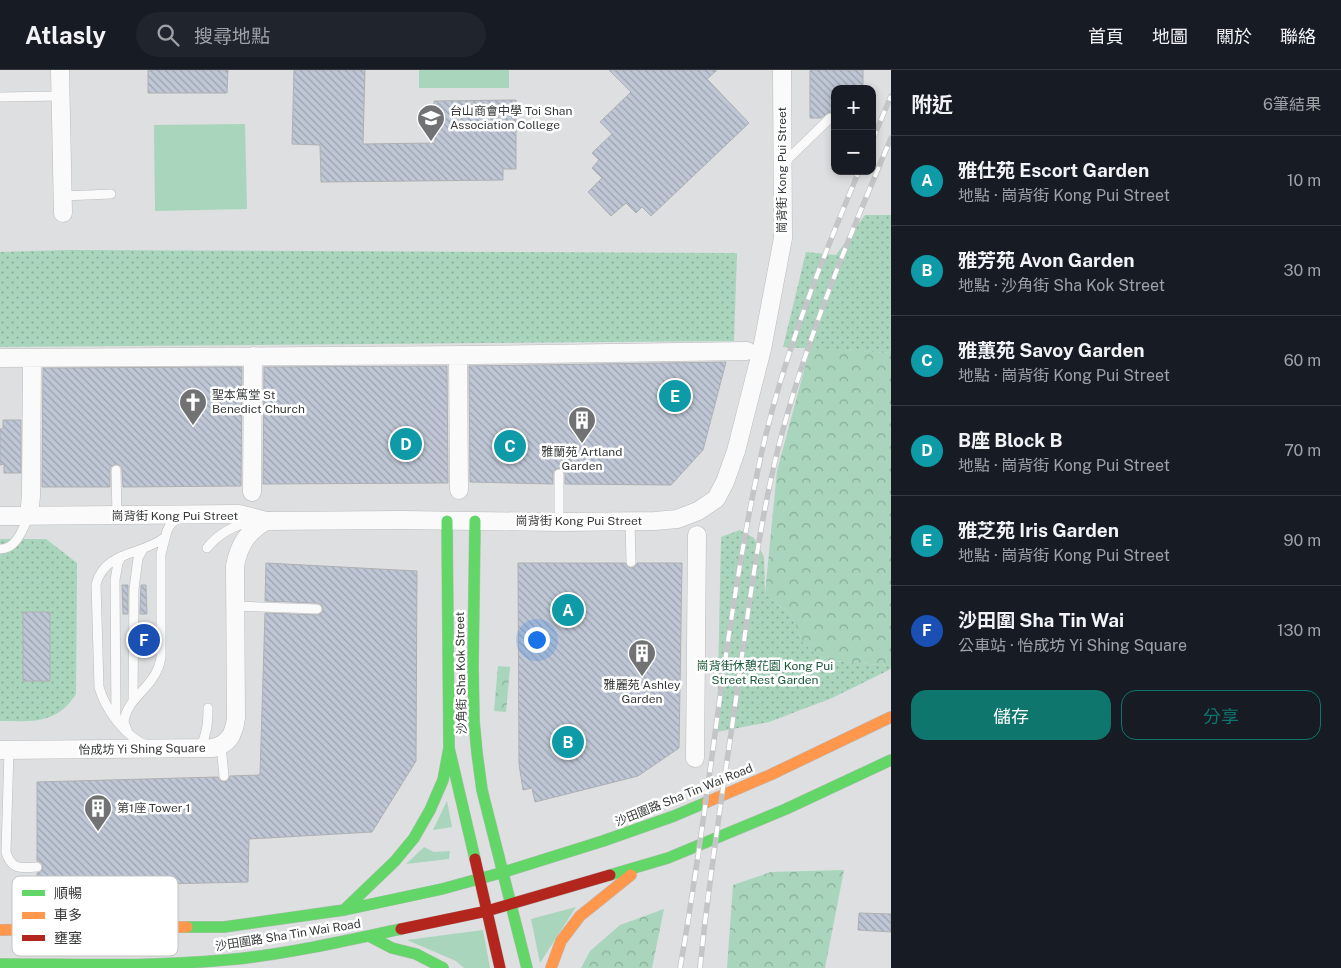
<!DOCTYPE html>
<html lang="zh-TW">
<meta charset="utf-8">
<style>
body{margin:0;font-family:"Public Sans","Noto Sans TC",sans-serif;background:#20242c;color:#f1f3f6}
.controls{position:absolute;right:15px;top:15px;display:grid;overflow:hidden;border-radius:10px;box-shadow:0 2px 8px #0003}
.controls button{width:45px;height:45px;display:grid;place-items:center;padding:0;border:0;border-bottom:1px solid #363941;background:#171b24;color:#f1f3f6;font:25px sans-serif}
.you{position:absolute;left:536px;top:569px;width:18px;height:18px;margin:-12px;border:4px solid #fff;border-radius:50%;background:#1a73e8;box-shadow:0 0 0 8px #1a73e833}
.badge{display:grid;place-items:center;width:32px;height:32px;border-radius:50%;background:#0f766e;color:#fff;font-size:16px;font-weight:700}
.pin{position:absolute;translate:-50% -50%;border:2px solid #fff;box-shadow:0 1px 5px #0006}
.list{margin:0;padding:0;list-style:none}
h2{display:flex;justify-content:space-between;align-items:center;height:65px;margin:0;padding:0 20px;font-size:21px}
h2 small{font-size:16px;font-weight:400;color:#9ea1a6}
.list li{display:grid;grid-template-columns:32px 1fr auto;gap:15px;align-items:center;box-sizing:border-box;height:90px;padding:0 20px;border-top:1px solid #363941}
.list b{display:block;font-size:19px;white-space:nowrap}
.list p{margin:0;font-size:16px;white-space:nowrap;color:#9ea1a6}
.list em{font-size:16px;font-style:normal;color:#9ea1a6}
.actions{display:flex;gap:10px;padding:15px 20px}
.actions a{flex:1;padding:11px 0;border:1px solid #0f766e;border-radius:15px;text-align:center;font-size:18px;color:#0f766e}
.actions .main{background:#0f766e;color:#fff}
.icon{flex:none;width:28px;height:28px;fill:none;stroke:currentColor;stroke-width:2;stroke-linecap:round;stroke-linejoin:round}
.map{position:relative;flex:none;width:891px;height:898px;overflow:hidden}
header{display:flex;align-items:center;gap:30px;box-sizing:border-box;height:70px;padding:0 25px;background:#171b24;border-bottom:1px solid #363941}
header strong{font-size:24px}
nav{display:flex;gap:28px;margin-inline-start:auto;font-size:18px}
.search{width:350px;height:45px;background:#20242c;display:flex;align-items:center;gap:12px;box-sizing:border-box;padding:0 18px;border-radius:28px;color:#9ea1a6;font-size:19px}
main{display:flex}
aside{flex:1;background:#171b24}
.map>svg:first-child{display:block}
</style>
<header>
<strong>Atlasly</strong>
<div class="search"><svg class="icon" aria-label="search" viewBox="0 0 24 24"><circle cx="10" cy="10" r="6"/><path d="M15 15l6 6"/></svg>搜尋地點</div>
<nav><a>首頁</a><a>地圖</a><a>關於</a><a>聯絡</a></nav>
</header>
<main>
<div class="map">
<svg width="891" height="898" viewBox="0 0 891 898">
<defs>
<pattern id="forest-crowns" width="20" height="18" patternUnits="userSpaceOnUse" patternTransform="scale(1.25)"><rect width="20" height="18" fill="#a9d5bc"/><path d="M2 6a3 3 0 1 1 6 0M12 15a3 3 0 1 1 6 0" fill="none" stroke="#8aae9a"/></pattern>
<pattern id="park-dots" width="8" height="8" patternUnits="userSpaceOnUse" patternTransform="scale(1.25)"><rect width="8" height="8" fill="#a9d5bc"/><path d="M2 2h.1M6 6h.1" fill="none" stroke="#8aae9a" stroke-width="1.8" stroke-linecap="round"/></pattern>
<pattern id="building-back-hatch" width="6" height="6" patternUnits="userSpaceOnUse" patternTransform="scale(1.25)"><rect width="6" height="6" fill="#bfc7d6"/><path d="M-1 5l2 2M0 0l6 6M5-1l2 2" fill="none" stroke="#9ca3af"/></pattern>
</defs>
<rect width="100%" height="100%" fill="#dddfe0"/>
<path fill="#a9d5bc" d="M 419,0 L 509,0 L 509,18 L 419,18 Z
M 245,54 L 247,139 L 155,141 L 154,55 Z
M 447,731 L 452,757 L 433,760 Z
M 424,777 L 434,782 L 450,781 L 449,789 L 406,794 Z
M 576,837 L 540,893 L 531,849 Z
M 483,860 L 490,898 L 464,898 L 456,891 L 407,870 Z"/>
<path fill="url(#forest-crowns)" d="M 810,278 L 891,283 L 891,596 L 823,590 L 803,573 L 791,545 L 765,524 L 777,401 Z
M 498,596 L 510,597 L 506,642 L 494,641 Z
M 844,800 L 825,898 L 727,898 L 733,815 L 771,802 Z
M 664,839 L 652,898 L 581,898 L 590,881 L 620,855 Z"/>
<path fill="url(#park-dots)" d="M 865,145 L 891,145 L 891,283 L 783,277 L 806,182 L 836,185 Z
M 66,180 L 737,183 L 734,271 L 0,277 L 0,182 Z
M 740,460 L 754,468 L 764,487 L 765,524 L 791,545 L 803,573 L 823,590 L 891,596 L 891,599 L 832,628 L 769,652 L 717,662 L 721,467 Z
M 0,469 L 46,469 L 77,493 L 76,624 C 56,655 33,651 0,651 Z"/>
<path fill="url(#building-back-hatch)" stroke="#afb0b1" d="M 148,0 L 228,0 L 227,23 L 148,23 Z
M 294,0 L 365,0 L 363,74 L 435,73 L 434,31 L 516,30 L 516,99 L 503,99 L 503,110 L 321,112 L 320,75 L 292,74 Z
M 609,0 L 717,0 L 707,9 L 749,53 L 651,146 L 642,137 L 636,143 L 626,133 L 611,146 L 588,122 L 602,108 L 592,98 L 599,90 L 592,83 L 612,64 L 600,52 L 631,22 Z
M 810,0 L 863,0 L 863,19 L 835,19 L 835,44 L 829,42 L 821,48 L 810,48 Z
M 726,292 L 703,380 L 671,415 L 565,414 L 565,401 L 559,398 L 553,401 L 553,414 L 470,412 L 469,296 Z
M 447,296 L 448,413 L 263,414 L 264,297 Z
M 242,297 L 241,416 L 123,417 L 122,399 L 121,396 L 116,394 L 110,397 L 110,417 L 42,417 L 43,298 Z
M 3,350 L 21,350 L 21,403 L 4,403 L 4,394 L 0,395 L 0,359 L 3,359 Z
M 266,493 L 417,501 L 416,691 L 372,762 L 249,769 L 248,812 L 119,815 L 119,836 L 89,838 L 87,816 L 37,817 L 37,803 L 41,802 L 43,797 L 42,793 L 37,791 L 37,712 L 218,707 L 219,710 L 224,712 L 228,711 L 230,706 L 260,705 L 265,543 L 317,545 L 322,543 L 323,539 L 321,534 L 317,533 L 265,531 Z
M 518,493 L 625,493 L 628,497 L 631,498 L 635,497 L 637,493 L 682,493 L 679,678 L 638,706 L 535,732 L 532,718 L 523,720 L 519,694 Z
M 122,515 L 128,515 L 128,544 L 123,544 Z
M 141,515 L 146,515 L 147,544 L 140,544 Z
M 23,542 L 50,542 L 50,611 L 23,611 Z
M 859,843 L 891,844 L 891,862 L 858,860 Z"/>
<g fill="none" stroke-linecap="round" stroke-linejoin="round">
<g stroke="#bbbcbd" stroke-width="10">
<path id="lane" d="M 0,27 L 60,26
M 784,93 L 830,48
M 63,126 L 111,124
M 116,400 L 117,446
M 559,404 L 559,452
M 630,452 L 631,492
M 207,478 C 218,464 235,454 253,452
M 0,479 C 17,479 23,458 29,446
M 235,536 L 317,539
M 133,631 L 134,519 L 138,488 L 143,479
M 116,649 L 115,510 L 118,493 L 122,486
M 127,660 L 124,652 C 126,633 142,624 152,609 C 157,602 160,595 161,587 L 161,484 L 167,461 L 170,455 L 179,446
M 148,676 C 125,667 105,639 99,617 L 96,514 C 106,480 140,486 164,468
M 221,676 L 224,706
M 200,678 C 207,664 208,653 208,638
M 9,680 L 6,782 C 11,800 21,798 37,797"/>
</g>
<g stroke="#bbbcbd" stroke-width="19">
<path id="street" d="M 60,0 L 63,143
M 458,285 L 459,420
M 0,288 L 475,285 L 747,281
M 252,422 L 253,286
M 0,446 L 239,444 L 266,451 L 402,450 L 559,452 L 655,451 L 677,449 L 698,441 L 716,429 L 725,412 L 736,381 L 762,279 L 783,168 L 782,0
M 29,446 L 31,426 L 32,288
M 0,680 L 213,678 C 229,674 234,664 236,648 L 235,496 C 239,475 247,462 266,451
M 695,688 L 697,465"/>
</g>
<g stroke="#bbbcbd" stroke-width="12">
<path id="fast" d="M 447,451 L 449,678 L 475,789
M 475,451 L 473,597 L 474,651 L 477,683 L 482,720 L 527,898
M 610,805 L 668,788 L 786,739 L 891,690
M 344,840 L 395,791 L 414,768 L 430,740 L 443,710 L 449,678
M 187,857 L 224,857 L 344,840 L 442,819 L 504,802 L 603,771 L 674,746 L 707,732
M 369,866 L 392,878 L 416,884 L 443,898
M 0,894 C 75,894 150,897 225,890 C 284,885 343,871 401,859"/>
</g>
<g stroke="#bbbcbd" stroke-width="12">
<path id="slow" d="M 707,732 L 770,705 L 891,647
M 0,860 L 187,857
M 551,898 L 561,871 L 580,846 L 631,805"/>
</g>
<g stroke="#bbbcbd" stroke-width="12">
<path id="jam" d="M 475,789 L 500,898
M 401,859 L 487,841 L 610,805"/>
</g>
<use href="#lane" stroke="#fafafa" stroke-width="9"/>
<use href="#street" stroke="#fafafa" stroke-width="18"/>
<use href="#fast" stroke="#63d668" stroke-width="11"/>
<use href="#slow" stroke="#ff974d" stroke-width="11"/>
<use href="#jam" stroke="#b3261e" stroke-width="11"/>
<g stroke="#c4c5c6" stroke-width="5.5">
<path id="rail" d="M 872,71 L 891,26
M 680,898 C 711,726 724,552 762,381 C 784,284 821,192 859,101
M 700,898 C 709,808 723,719 736,629 C 748,544 758,458 779,375 C 806,269 849,168 891,68"/>
</g>
<use href="#rail" stroke="#fff" stroke-width="4" stroke-dasharray="11" stroke-linecap="butt"/>
</g>
<defs>
<g id="school-pin" transform="scale(1.4375)"><path d="M0 17L-7.5 6A9.5 9.5 0 1 1 7.5 6Z" fill="#717273" stroke="#fff"/><path d="M0-5L7-2L0 1L-7-2ZM-4 1L0 2.5L4 1V4Q0 6-4 4Z" fill="#fff"/></g>
<g id="church-pin" transform="scale(1.4375)"><path d="M0 17L-7.5 6A9.5 9.5 0 1 1 7.5 6Z" fill="#717273" stroke="#fff"/><path d="M-1.2-6h2.4v3.5h3.3v2.4h-3.3V6h-2.4V-.1h-3.3v-2.4h3.3Z" fill="#fff"/></g>
<g id="building-pin" transform="scale(1.4375)"><path d="M0 17L-7.5 6A9.5 9.5 0 1 1 7.5 6Z" fill="#717273" stroke="#fff"/><path d="M-4-6H4V6H1V3H-1V6H-4ZM-2.5-4.3h1.7v1.8h-1.7ZM.8-4.3h1.7v1.8H.8ZM-2.5-1h1.7V.8h-1.7ZM.8-1h1.7V.8H.8Z" fill="#fff"/></g>
</defs>
<g fill-rule="evenodd">
<use href="#school-pin" x="431" y="48"/>
<use href="#church-pin" x="193" y="332"/>
<use href="#building-pin" x="582" y="350"/>
<use href="#building-pin" x="642" y="583"/>
<use href="#building-pin" x="98" y="738"/>
</g>
<g text-anchor="middle" dominant-baseline="central" stroke-width="5" stroke-linejoin="round" paint-order="stroke">
<g font-size="12" fill="#373839" stroke="#fff" text-anchor="start">
<text x="450" y="41">台山商會中學 Toi Shan<tspan x="450" dy="14">Association College</tspan></text>
<text x="212" y="325">聖本篤堂 St<tspan x="212" dy="14">Benedict Church</tspan></text>
<text x="582" y="382" text-anchor="middle">雅蘭苑 Artland<tspan x="582" dy="14">Garden</tspan></text>
<text x="642" y="615" text-anchor="middle">雅麗苑 Ashley<tspan x="642" dy="14">Garden</tspan></text>
<text x="117" y="738">第1座 Tower 1</text>
</g>
<g font-size="12" fill="#373839" stroke="#fff">
<text transform="translate(782 100) rotate(-90)">崗背街 Kong Pui Street</text>
<text x="175" y="446">崗背街 Kong Pui Street</text>
<text x="579" y="451">崗背街 Kong Pui Street</text>
<text transform="translate(461 603) rotate(-91)">沙角街 Sha Kok Street</text>
<text transform="translate(142 679) rotate(-1)">怡成坊 Yi Shing Square</text>
<text transform="translate(684 725) rotate(-22)">沙田圍路 Sha Tin Wai Road</text>
<text transform="translate(288 865) rotate(-9)">沙田圍路 Sha Tin Wai Road</text>
</g>
<g font-size="12" fill="#195939" stroke="#fff">
<text x="765" y="596">崗背街休憩花園 Kong Pui<tspan x="765" dy="14">Street Rest Garden</tspan></text>
</g>
</g>
<rect x="12" y="806" width="166" height="80" rx="8" fill="#fff" stroke="#c3c3c4" stroke-width="1"/>
<rect x="22" y="820" width="23" height="6" fill="#63d668"/>
<rect x="22" y="842" width="23" height="7" fill="#ff974d"/>
<rect x="22" y="865" width="23" height="6" fill="#b3261e"/>
<g font-size="14" fill="#373839">
<text x="54" y="828">順暢</text>
<text x="54" y="850">車多</text>
<text x="54" y="873">壅塞</text>
</g>
</svg>
<div class="controls">
<button>+</button>
<button>−</button>
</div>
<div class="you"></div>
<div class="pin badge" style="left:568px;top:540px;background:#0f9aa8">A</div>
<div class="pin badge" style="left:568px;top:672px;background:#0f9aa8">B</div>
<div class="pin badge" style="left:510px;top:376px;background:#0f9aa8">C</div>
<div class="pin badge" style="left:406px;top:374px;background:#0f9aa8">D</div>
<div class="pin badge" style="left:675px;top:326px;background:#0f9aa8">E</div>
<div class="pin badge" style="left:144px;top:570px;background:#1a4fb4">F</div>
</div>
<aside>
<h2>附近<small>6筆結果</small></h2>
<ul class="list">
<li><span class="badge" style="background:#0f9aa8">A</span><div><b>雅仕苑 Escort Garden</b><p>地點 · 崗背街 Kong Pui Street</p></div><em>10 m</em></li>
<li><span class="badge" style="background:#0f9aa8">B</span><div><b>雅芳苑 Avon Garden</b><p>地點 · 沙角街 Sha Kok Street</p></div><em>30 m</em></li>
<li><span class="badge" style="background:#0f9aa8">C</span><div><b>雅蕙苑 Savoy Garden</b><p>地點 · 崗背街 Kong Pui Street</p></div><em>60 m</em></li>
<li><span class="badge" style="background:#0f9aa8">D</span><div><b>B座 Block B</b><p>地點 · 崗背街 Kong Pui Street</p></div><em>70 m</em></li>
<li><span class="badge" style="background:#0f9aa8">E</span><div><b>雅芝苑 Iris Garden</b><p>地點 · 崗背街 Kong Pui Street</p></div><em>90 m</em></li>
<li><span class="badge" style="background:#1a4fb4">F</span><div><b>沙田圍 Sha Tin Wai</b><p>公車站 · 怡成坊 Yi Shing Square</p></div><em>130 m</em></li>
</ul>
<div class="actions"><a class="main">儲存</a><a>分享</a></div>
</aside>
</main>
